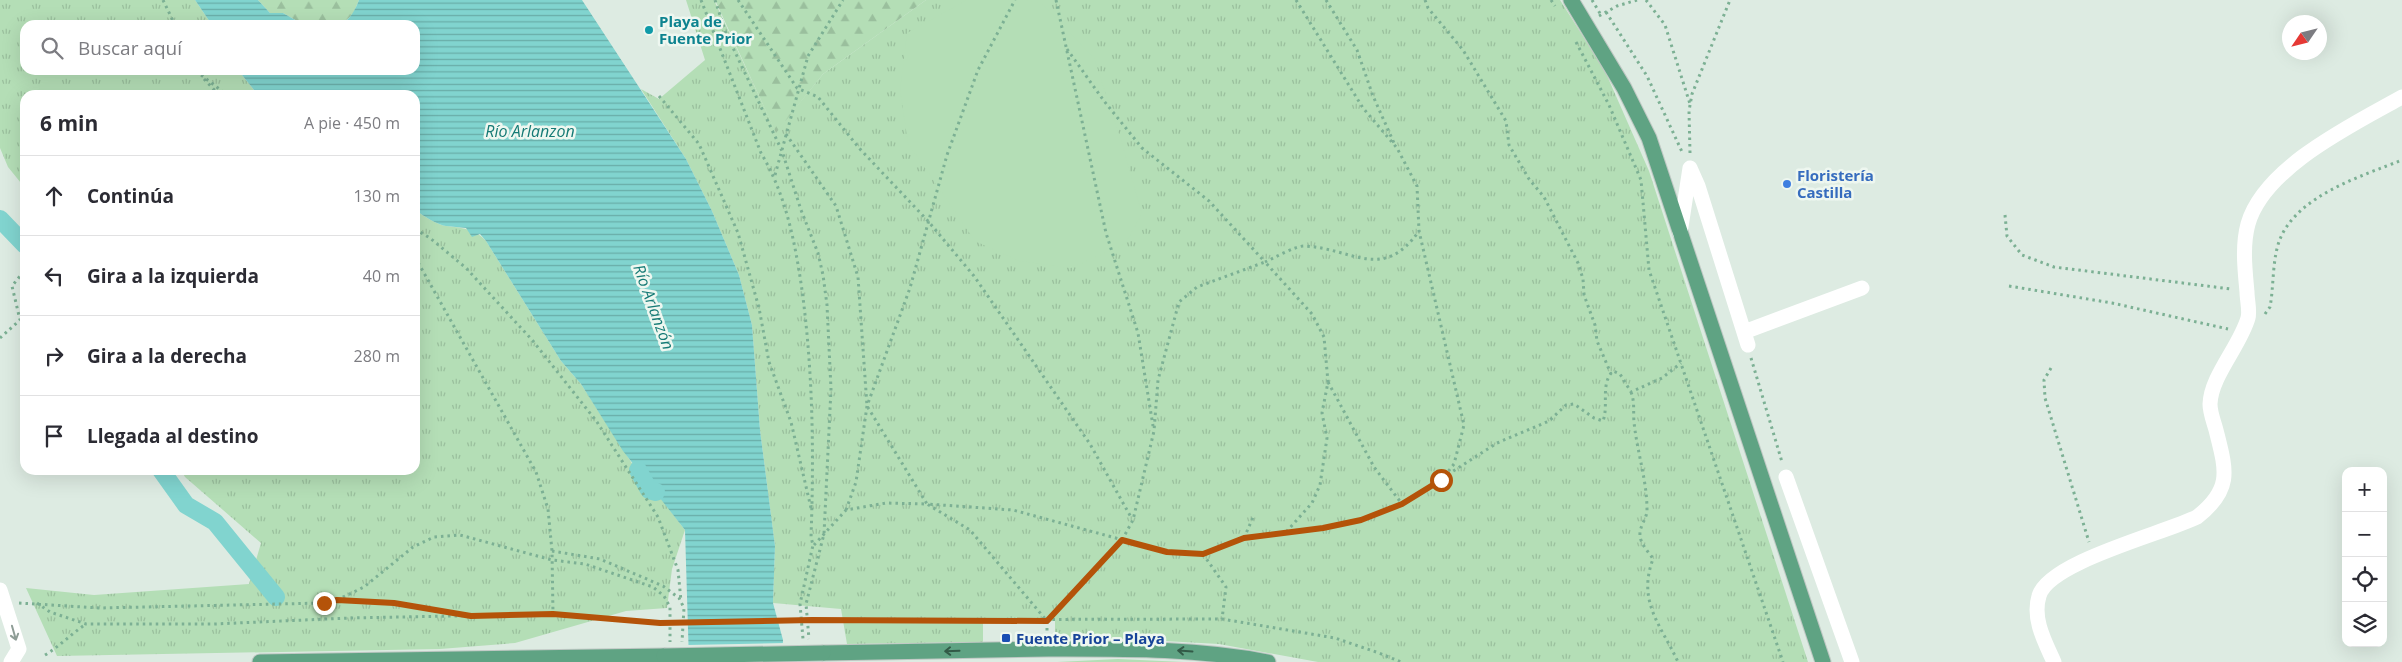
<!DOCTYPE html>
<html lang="es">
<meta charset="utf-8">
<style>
body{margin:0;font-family:"Open Sans",sans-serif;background:#f2f2f3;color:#2b2b33}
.controls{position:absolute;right:15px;bottom:15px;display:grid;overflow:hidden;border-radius:10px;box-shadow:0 5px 20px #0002}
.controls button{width:45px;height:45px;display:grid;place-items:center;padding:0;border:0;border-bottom:1px solid #e1e1e2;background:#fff;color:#2b2b33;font:25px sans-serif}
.compass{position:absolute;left:2282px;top:15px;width:45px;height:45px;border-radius:50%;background:#fff;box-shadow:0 5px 20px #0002;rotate:235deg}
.stop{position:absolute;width:15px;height:15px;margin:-11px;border:4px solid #b45309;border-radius:50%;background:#fff}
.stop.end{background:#b45309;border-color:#fff;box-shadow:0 1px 5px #0008}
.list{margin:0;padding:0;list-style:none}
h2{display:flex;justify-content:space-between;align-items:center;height:65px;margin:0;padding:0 20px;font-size:21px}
h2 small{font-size:16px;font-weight:400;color:#7c7c81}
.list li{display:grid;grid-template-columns:32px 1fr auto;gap:15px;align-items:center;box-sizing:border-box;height:80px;padding:0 20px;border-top:1px solid #e1e1e2}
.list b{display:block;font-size:19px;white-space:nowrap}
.list em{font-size:16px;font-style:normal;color:#7c7c81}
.icon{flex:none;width:28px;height:28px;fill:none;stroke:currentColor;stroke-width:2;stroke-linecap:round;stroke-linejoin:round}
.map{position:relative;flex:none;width:2402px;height:662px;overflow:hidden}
.search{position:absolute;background:#fff;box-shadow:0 5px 20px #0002;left:20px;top:20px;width:400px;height:55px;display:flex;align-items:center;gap:12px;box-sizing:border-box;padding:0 18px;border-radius:15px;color:#7c7c81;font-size:19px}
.panel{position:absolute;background:#fff;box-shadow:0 5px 20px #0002;left:20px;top:90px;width:400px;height:385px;border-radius:15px}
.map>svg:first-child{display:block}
</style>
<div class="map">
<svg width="2402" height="662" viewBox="0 0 2402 662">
<defs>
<pattern id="grass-tufts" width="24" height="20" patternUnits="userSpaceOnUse" patternTransform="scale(1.25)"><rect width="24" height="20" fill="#b4deb6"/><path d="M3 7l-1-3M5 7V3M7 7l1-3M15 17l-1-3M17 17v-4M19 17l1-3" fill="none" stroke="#9abf9d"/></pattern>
<pattern id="forest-firs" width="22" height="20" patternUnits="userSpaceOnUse" patternTransform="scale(1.25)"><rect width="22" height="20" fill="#b4deb6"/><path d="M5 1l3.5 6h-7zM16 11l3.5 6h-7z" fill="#9abf9d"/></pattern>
<pattern id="water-rules" width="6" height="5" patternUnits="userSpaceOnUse" patternTransform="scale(1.25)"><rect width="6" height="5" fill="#81d4cf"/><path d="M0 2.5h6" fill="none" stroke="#69ada8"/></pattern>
</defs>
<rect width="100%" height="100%" fill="#ddebe2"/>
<path fill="url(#grass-tufts)" d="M 0,0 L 195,0 L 212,25 L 25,25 L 25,70 L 238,70 L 258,95 L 25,95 L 25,188 L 8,167 L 0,148 Z
M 686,0 L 714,0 L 776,132 L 823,74 L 926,0 L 1560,0 L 1605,71 L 1649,171 L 1808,662 L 1318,662 L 1219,644 L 1129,639 L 1055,639 L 1055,621 L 983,622 L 983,642 L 847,644 L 841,609 L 773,603 L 775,546 L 760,430 L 752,325 L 739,275 L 712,211 L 686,159 L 641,89 L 659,99 L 705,60 Z
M 415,209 C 419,214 440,226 446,226 C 461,228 475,228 486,241 L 561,361 L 581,384 L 649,490 L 656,492 L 685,530 L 672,569 L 667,608 L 626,611 L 515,643 L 440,649 L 57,656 L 26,588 L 94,595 L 249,584 L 261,543 L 185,477 L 181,470 L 415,470 Z
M 1118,659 L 1184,662 L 1057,662 Z"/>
<path fill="url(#forest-firs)" d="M 258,0 L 359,0 L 353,14 L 341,25 L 304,25 L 283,13 L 270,13 Z
M 715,0 L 926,0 L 823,74 L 776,133 Z"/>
<path fill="#b4deb6" d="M 967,0 L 1027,0 L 1042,4 L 1094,58 L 1121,140 L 1142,214 L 1125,244 L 1071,268 L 1019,261 L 975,241 L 908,143 L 900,90 L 907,33 Z"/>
<path fill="url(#water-rules)" d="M 195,0 L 258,0 L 270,13 L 283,13 L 304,25 L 212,25 Z
M 359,0 L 582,0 L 686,159 L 712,211 L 739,275 L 752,325 L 760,430 L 775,546 L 773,603 L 783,640 L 782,662 L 689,662 L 685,530 L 623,451 L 581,384 L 561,361 L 486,241 L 480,234 L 472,237 L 466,228 C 459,227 453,227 446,226 C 440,226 419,214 415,209 L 415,95 L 258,95 L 238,70 L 415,70 L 415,25 L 341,25 C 351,18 355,10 359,0 Z"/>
<path fill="#ddebe2" d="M 786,643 L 785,662 L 687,662 L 687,645 Z"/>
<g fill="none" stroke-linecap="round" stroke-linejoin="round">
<path stroke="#81d4cf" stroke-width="18" d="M 0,219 L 25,245
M 161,470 L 186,505 L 215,522 L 276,597
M 638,470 L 649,490 L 656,492"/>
<g stroke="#c0c8c4" stroke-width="17">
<path id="major" d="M 1571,0 L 1624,88 L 1649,138 L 1823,662
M 823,653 C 898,652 973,650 1048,649 C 1122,649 1195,648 1268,662
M 260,662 L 664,656"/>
</g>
<path stroke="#7cb094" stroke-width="3" stroke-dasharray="2.5 4" stroke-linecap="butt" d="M 163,0 L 175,25
M 701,0 L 761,153 C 786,195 795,242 802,290 C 813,372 814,454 811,537 L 813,545 L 800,604 L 803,639
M 715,0 L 726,33 L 782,151 L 801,210 L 818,253 L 823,275 L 827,305 L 831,389 L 824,534 L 806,604 L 809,639
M 738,0 L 797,88 L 818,97 L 859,148 L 928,221 L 974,276 L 1090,444 L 1132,519
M 1056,0 L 1106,233 L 1138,333 L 1153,426
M 1296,0 L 1363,108 L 1397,148 L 1417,186 L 1419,231 L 1464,425 L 1454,464 L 1443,478
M 1326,0 L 1357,50 L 1373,96 L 1394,143
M 1425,0 L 1428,8 L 1463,50 L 1506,121 L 1509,145 L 1529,179 L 1544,197 L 1578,263 L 1583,279 L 1584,295 L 1595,325 L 1597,341 L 1611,374
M 1551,0 L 1555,6
M 1592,0 L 1601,15
M 1646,0 L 1665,25 L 1690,104
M 1606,12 L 1647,76 L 1683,154
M 1599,16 L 1617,6 L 1637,0
M 1576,42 L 1609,105 L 1641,180 L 1649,270 L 1783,662
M 1067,49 L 1104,101 L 1142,148 L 1209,201 L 1265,262 C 1274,258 1295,246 1304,246 C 1353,248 1382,283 1419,231
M 196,71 L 227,95
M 204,79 L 219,95
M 659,96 L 699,144 L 738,233 L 759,308 L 769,362 L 791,422 L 811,508
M 786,134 L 836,206 L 858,277 L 867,406 L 927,504 L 1013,510 L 1167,552 L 1203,554 L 1244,538 L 1323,528 L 1361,520 L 1402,504 L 1497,443 L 1549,421 L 1566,405 L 1574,404 L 1594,418 L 1603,421 C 1609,405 1600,384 1613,371 L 1620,374 L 1631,392 L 1662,378 L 1681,363
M 1690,153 L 1689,111 L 1692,94 L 1730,0
M 775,175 L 808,56 L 843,0
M 2005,215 L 2007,236 L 2022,255 L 2054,267 L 2231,289
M 415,229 L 430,238 L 466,268 L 533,341 L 597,422 L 658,517 L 678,570 L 681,601
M 415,257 L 536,472 L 548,509 L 552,551 L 553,614
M 2009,286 L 2112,303 L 2228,329
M 2265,314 L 2270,307 C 2274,286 2272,259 2280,239 C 2298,195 2362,176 2402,160
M 0,338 L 20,320 L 12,286 L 25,270
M 1751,358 L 1782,462
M 2051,368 L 2044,380 L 2045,398 L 2089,542
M 1328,382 L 1374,467 L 1402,504
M 1631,392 C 1635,402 1633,411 1634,422 C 1637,452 1647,480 1647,510 C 1647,519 1639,526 1640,536 C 1641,545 1649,552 1653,559 C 1637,602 1661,625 1678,662
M 846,510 L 856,482 L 867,406 L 910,288 L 947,155 L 978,70 L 1015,0
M 1244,538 L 1254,515
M 814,545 L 846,510 L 886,503 L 927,504 L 970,530 L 1047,621 L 1047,634
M 552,551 L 600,559 L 663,586 L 679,598 L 684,608 L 682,642
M 1203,554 L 1226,587 L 1222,619
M 338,600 L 394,603 L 463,614
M 19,603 L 99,608 L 324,603 L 337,600 L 364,587 L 413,547 L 434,537 L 460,535 L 552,560 L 585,564 L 653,587 L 664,596 L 670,607 L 670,642
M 37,603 L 50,612 L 86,624 L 214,624 L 350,618 L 553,614 L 660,623
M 812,620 L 1222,619 L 1335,638 L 1379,653 L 1401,662
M 1047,621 L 1122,540 L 1133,520 L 1154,431 L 1158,380 L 1179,302 L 1197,287 L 1265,262 L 1312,314 L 1324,337 L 1328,382 L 1322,413 L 1327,438 L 1320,485 L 1312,503 L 1287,531
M 45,655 C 60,646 71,634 86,624"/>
<path stroke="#fff" stroke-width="15" d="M 1690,168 L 1698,186 L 1748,345
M 1680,233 L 1690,168
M 1744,332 L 1862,288
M 1786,477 L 1852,662
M 0,590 L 19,649 L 11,662
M 2054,662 C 2045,642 2032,619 2039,596 C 2048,562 2165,533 2197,517 C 2233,489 2226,470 2216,430 C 2214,422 2210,413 2210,404 C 2211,376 2240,346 2248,318 C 2250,311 2247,300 2247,292 C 2245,270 2242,246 2248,224 C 2264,167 2354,124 2402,97"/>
<use href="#major" stroke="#5fa383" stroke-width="15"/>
<g stroke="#c0c8c4" stroke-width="17" stroke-linecap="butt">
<path id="major-bridge" d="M 664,656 L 823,653"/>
</g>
<path stroke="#7cb094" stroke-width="3" stroke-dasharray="2.5 4" stroke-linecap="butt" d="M 660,623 L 812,620"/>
<use href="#major-bridge" stroke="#5fa383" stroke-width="15"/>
</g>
<defs><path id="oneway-shaft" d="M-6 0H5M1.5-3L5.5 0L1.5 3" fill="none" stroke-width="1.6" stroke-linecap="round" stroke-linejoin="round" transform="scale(1.25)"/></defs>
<use stroke="#8e9d96" href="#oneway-shaft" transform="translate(14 633) rotate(74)"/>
<g stroke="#325a47">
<use href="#oneway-shaft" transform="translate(952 651) rotate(178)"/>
<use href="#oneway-shaft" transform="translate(1185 651) rotate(-176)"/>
</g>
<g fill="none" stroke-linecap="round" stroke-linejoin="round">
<path stroke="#b45309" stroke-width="6" d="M 324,603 L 337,600 L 394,603 L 471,616 L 553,614 L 660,623 L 812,620 L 1047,621 L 1122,540 L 1167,552 L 1203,554 L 1244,538 L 1323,528 L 1361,520 L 1402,504 L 1441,480"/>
</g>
<circle fill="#0f9aa8" stroke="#eef7f0" stroke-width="2" cx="649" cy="30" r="5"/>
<circle fill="#3f7fe0" stroke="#eef7f0" stroke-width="2" cx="1787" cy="184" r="5"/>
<rect fill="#1a4fb4" stroke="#eef7f0" stroke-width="2" x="1001" y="633" width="10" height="10" rx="2.5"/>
<g text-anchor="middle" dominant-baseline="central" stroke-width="5" stroke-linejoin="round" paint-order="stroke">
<g font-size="15" font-weight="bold" fill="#0d838f" stroke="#eef7f0" text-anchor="start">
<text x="659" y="21">Playa de<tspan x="659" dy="17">Fuente Prior</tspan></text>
</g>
<g font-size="15" font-weight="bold" fill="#366cbe" stroke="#eef7f0" text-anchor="start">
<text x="1797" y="175">Floristería<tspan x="1797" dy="17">Castilla</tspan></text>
</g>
<g font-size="15" font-weight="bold" fill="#164399" stroke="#eef7f0" text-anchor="start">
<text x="1016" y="638">Fuente Prior – Playa</text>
</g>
<g font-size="16" font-style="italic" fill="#157a75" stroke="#eef7f0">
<text x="530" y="131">Río Arlanzon</text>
<text transform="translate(654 307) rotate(70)">Río Arlanzón</text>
</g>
</g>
</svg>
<div class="controls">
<button>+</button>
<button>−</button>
<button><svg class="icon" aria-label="locate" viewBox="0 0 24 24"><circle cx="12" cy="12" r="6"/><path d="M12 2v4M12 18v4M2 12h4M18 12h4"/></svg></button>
<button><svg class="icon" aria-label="layers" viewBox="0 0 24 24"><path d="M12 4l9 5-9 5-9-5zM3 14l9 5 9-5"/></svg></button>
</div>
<svg class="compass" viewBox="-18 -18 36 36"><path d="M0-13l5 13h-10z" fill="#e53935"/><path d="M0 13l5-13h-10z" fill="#7c7c81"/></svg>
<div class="stop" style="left:1441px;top:480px"></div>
<div class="stop end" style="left:324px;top:603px"></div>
<div class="search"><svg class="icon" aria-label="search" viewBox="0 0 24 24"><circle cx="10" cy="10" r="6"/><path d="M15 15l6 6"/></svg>Buscar aquí</div>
<section class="panel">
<h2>6 min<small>A pie · 450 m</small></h2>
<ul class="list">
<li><svg class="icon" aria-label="ahead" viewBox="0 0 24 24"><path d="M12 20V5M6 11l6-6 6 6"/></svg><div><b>Continúa</b></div><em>130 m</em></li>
<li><svg class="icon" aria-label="left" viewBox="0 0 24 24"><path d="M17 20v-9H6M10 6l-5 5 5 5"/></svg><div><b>Gira a la izquierda</b></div><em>40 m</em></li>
<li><svg class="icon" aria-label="right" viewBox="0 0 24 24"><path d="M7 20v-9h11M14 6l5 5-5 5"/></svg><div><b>Gira a la derecha</b></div><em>280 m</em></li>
<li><svg class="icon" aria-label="arrive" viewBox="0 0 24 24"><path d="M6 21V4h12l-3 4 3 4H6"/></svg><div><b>Llegada al destino</b></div></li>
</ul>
</section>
</div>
